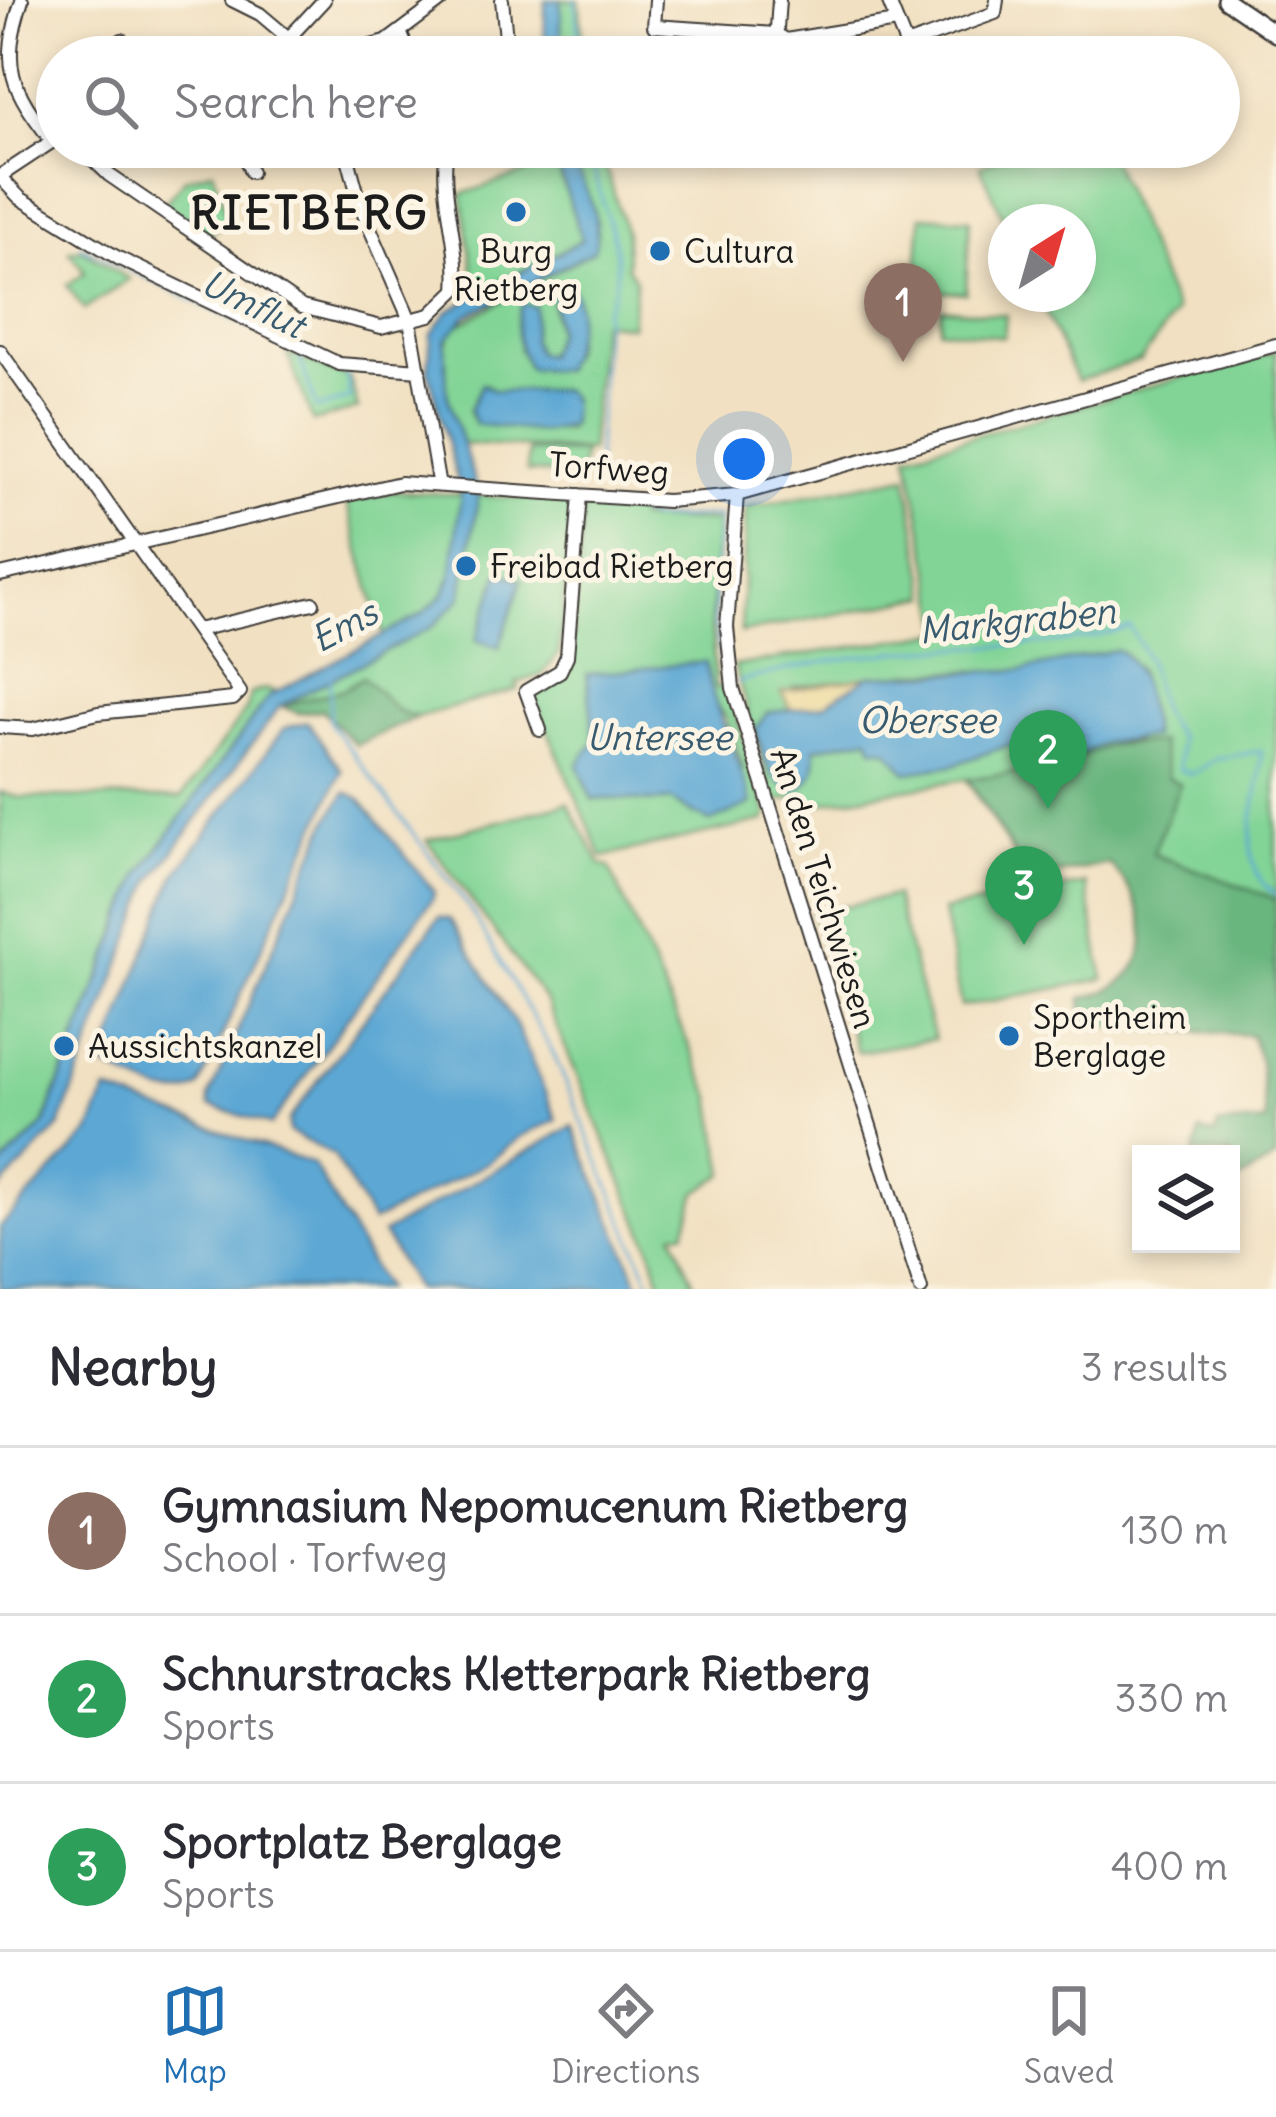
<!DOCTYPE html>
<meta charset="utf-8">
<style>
body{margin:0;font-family:Delius,sans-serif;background:#f7f7f7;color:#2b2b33}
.controls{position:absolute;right:36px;bottom:36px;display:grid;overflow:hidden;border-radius:0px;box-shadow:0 6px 18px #0003}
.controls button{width:108px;height:108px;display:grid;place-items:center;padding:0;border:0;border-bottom:3px solid #e1e1e2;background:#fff;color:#2b2b33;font:60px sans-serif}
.compass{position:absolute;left:988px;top:204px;width:108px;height:108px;border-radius:50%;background:#fff;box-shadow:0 6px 18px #0003;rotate:37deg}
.you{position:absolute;left:744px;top:459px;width:42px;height:42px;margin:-30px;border:9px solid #fff;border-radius:50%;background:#1a73e8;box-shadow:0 0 0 18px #1a73e833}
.badge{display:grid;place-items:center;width:78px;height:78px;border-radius:50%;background:#1f6fb2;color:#fff;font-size:39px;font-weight:700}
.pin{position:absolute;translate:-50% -99px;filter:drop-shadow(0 3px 6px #0008)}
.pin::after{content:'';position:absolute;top:63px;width:42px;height:36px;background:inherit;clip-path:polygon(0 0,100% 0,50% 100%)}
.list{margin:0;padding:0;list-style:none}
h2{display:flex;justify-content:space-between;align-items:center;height:156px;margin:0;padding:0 48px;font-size:51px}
h2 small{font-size:39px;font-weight:400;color:#7c7c81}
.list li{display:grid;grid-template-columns:78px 1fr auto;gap:36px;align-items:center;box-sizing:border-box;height:168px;padding:0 48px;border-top:3px solid #e1e1e2}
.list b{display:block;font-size:45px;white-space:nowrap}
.list p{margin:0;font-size:39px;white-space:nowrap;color:#7c7c81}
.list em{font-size:39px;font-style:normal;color:#7c7c81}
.icon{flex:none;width:66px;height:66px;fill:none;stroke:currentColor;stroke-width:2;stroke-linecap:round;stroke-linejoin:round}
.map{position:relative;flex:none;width:1276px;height:1289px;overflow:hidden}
.search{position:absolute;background:#fff;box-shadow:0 6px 18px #0003;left:36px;right:36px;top:36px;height:132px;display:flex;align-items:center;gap:30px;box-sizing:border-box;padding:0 42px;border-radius:66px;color:#7c7c81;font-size:45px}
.sheet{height:660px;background:#fff}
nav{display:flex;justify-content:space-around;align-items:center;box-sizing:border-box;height:168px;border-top:3px solid #e1e1e2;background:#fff;font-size:33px;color:#7c7c81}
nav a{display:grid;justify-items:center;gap:6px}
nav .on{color:#1f6fb2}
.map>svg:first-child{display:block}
</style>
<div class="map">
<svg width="1276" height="1289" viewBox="0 0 1276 1289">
<rect width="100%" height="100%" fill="#fcf5e5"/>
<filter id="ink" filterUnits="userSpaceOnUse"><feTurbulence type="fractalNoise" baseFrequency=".00833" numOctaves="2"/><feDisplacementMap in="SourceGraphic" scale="24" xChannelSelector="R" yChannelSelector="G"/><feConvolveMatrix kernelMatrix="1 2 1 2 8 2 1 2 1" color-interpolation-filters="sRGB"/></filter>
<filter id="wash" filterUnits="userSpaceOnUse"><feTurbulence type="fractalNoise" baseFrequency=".004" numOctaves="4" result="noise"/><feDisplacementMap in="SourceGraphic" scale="48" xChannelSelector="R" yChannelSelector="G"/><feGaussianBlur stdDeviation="2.7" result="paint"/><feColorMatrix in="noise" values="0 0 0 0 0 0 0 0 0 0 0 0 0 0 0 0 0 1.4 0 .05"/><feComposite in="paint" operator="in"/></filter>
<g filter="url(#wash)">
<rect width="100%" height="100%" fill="#f1e0c1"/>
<path fill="#82d496" stroke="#4f7859" stroke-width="3" fill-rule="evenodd" d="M 561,0 L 579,0 L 585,57 L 561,57 Z
M 567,147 L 600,147 L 626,233 L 627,267 L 636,280 L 631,326 L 601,322 L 590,451 L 463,444 C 451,407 431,364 453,328 L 593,251 L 596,219 ZM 577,298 L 573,345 L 562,370 L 519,350 L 534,315 L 532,340 L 537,353 L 547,355 L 556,332 L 552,302 ZM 485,384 L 495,391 L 564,390 L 572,410 L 567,430 L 475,424 L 470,413 Z
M 1025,147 L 1106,147 L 1176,312 L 1141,360 L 1077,381 L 1037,294 L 1078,294 L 1078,222 L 1006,224 L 980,166 Z
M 556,163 L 582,240 L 476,294 L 462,194 Z
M 213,170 L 227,218 L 209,236 L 164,204 L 184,179 Z
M 921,216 L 970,219 L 966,293 L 916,290 Z
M 73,250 L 83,250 L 129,279 L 84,310 L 67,285 L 85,272 L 69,251 Z
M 941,308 L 1006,315 L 1004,337 L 939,329 Z
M 1276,351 L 1276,899 L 1152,854 L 1030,880 L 966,779 L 809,805 L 806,795 L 774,802 L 734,666 L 943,632 L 908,454 ZM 1116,650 L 1138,669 L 1149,720 L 1135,741 L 1106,742 L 1059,763 L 1040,761 L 1009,745 L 953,765 L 906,772 L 898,758 L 869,737 L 815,748 L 811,772 L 767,713 L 791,710 L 793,687 L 919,672 L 1022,670 Z
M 287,353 L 350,378 L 358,409 L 313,422 Z
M 528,451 L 583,453 L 579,475 L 527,472 Z
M 907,476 L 928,596 L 741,633 L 746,507 Z
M 396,491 L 574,501 L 559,653 L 542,675 L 516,683 L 519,689 L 417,717 L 398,711 L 356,745 L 322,710 L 298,713 L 281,706 L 392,647 L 382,631 L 346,502 Z
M 584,504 L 636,507 L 639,519 L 718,521 L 711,622 L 716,688 L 727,687 L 768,815 L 764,821 L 602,857 L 532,694 L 570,666 ZM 711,698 L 725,716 L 743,767 L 693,814 L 671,800 C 643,805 621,795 593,800 L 578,765 L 594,743 Z
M 265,689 L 274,691 L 140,874 L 43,1125 L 0,1168 L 0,792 L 18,797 L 181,798 L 247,709 L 250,694 Z
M 568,803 L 601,865 L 609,867 L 712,1097 L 725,1174 L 697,1192 L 685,1232 L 673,1233 L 696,1289 L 662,1289 L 651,1249 L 545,1000 L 427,840 Z
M 1086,884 L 1104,979 L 961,1007 L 943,911 Z
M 895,896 L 934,1039 L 857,1052 L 812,912 Z"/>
<path fill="#69b67f" stroke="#42694e" stroke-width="3" d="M 363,677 L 398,711 L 417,717 L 356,745 L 322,710 L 298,713 L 281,706 L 344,689 Z
M 1160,742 L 1168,778 L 1180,784 L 1153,854 L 1276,899 L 1276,1158 L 1231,1185 L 1231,1154 L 1195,1154 L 1200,1131 L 1215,1135 L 1218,1125 L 1266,1122 L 1260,1062 L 1251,1035 L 1084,1025 L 1082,998 C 1162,982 1157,912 1109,864 L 1030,880 L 968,779 L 1060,766 L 1109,745 Z"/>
<path fill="#eeda9e" stroke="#857b5d" stroke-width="3" d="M 869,676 C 847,692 820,716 791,710 L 781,692 Z"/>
<path fill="#5ba7d4" stroke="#3c6278" stroke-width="3" d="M 545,0 L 561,0 L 561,57 L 544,57 Z
M 552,147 L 567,147 C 579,177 607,220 593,251 L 466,316 L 445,341 L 447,394 L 479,495 L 461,598 L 432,627 L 280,706 L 152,881 L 60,1126 L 0,1189 L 0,1168 L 44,1125 L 140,874 L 269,696 L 422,614 L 443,595 L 451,578 L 461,494 L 428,369 L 431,335 L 448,311 L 582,240 Z
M 564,286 L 573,289 C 585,312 572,347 562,370 L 529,369 C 518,348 512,327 522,304 L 535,306 L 532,340 L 537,353 L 547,355 L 556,332 L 553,292 Z
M 482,384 L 495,391 L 564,390 L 571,400 L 571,425 L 542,432 L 475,424 L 470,409 Z
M 500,572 L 522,580 L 499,648 L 476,640 Z
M 1116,650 C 1143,659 1148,710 1152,737 L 1106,742 L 1059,763 L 1040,761 L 1009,745 L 953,765 L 906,772 L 888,750 L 873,748 L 869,737 L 815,748 C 818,766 812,785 793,792 C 768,781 763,754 756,729 L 767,713 L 824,705 L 869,676 L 1022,670 Z
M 706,662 C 712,711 740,754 751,804 L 710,822 L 671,800 C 643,805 621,795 593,800 L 578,765 L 594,742 L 587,674 Z
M 308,722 L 342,771 L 199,1087 C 171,1108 132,1077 106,1068 L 106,1055 L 174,877 L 284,728 Z
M 346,792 L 359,798 L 434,891 L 433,898 L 271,1125 L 209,1106 L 209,1097 L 329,818 Z
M 439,917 L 450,919 L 516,1025 L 557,1120 L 521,1136 L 489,1162 L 372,1222 L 333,1155 L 289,1132 L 289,1120 Z
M 107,1091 L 313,1164 L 385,1289 L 0,1289 L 0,1227 L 90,1132 Z
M 573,1126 L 641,1289 L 415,1289 L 383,1233 Z"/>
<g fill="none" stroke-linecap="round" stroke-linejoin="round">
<path stroke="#5ba7d4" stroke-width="3" d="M 575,0 L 581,57
M 592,147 C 592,204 638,253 605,310 L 596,475 L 627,482
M 80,246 L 329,366
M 299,356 L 317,409 L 350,398 L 346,372
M 338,369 L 414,376
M 640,514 L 652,519 L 719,516 L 714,618 L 725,684
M 330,678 L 330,723 L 470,909 L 554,1055 L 653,1289
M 738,682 C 800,664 865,654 929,649 C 998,644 1063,649 1130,627 L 1148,660 L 1161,712 L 1179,739 L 1179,769 L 1192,774 L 1216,759 L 1261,751 C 1264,797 1228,862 1276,895"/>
</g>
</g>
<g filter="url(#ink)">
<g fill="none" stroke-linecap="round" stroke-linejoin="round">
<g stroke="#3c3935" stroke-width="16">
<path id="minor" d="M 22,0 C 0,67 11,88 52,141
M 232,0 L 260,14 L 311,57
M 502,0 L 508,57
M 656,0 L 654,26 L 776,34 L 786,40 L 896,22
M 888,0 L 911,57
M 401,34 L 410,57
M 906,45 L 995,13 L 997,0
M 94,57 L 122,40 L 132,57
M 271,57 L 324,0
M 329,57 L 386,42 L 442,0
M 775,57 L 779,0
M 80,147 L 109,175 L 302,307 L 381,327 L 430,315 L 456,290 C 460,242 439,194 447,147
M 241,147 L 251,172
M 345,147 L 362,210 L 410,320 L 438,481
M 0,176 L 56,139
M 0,177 L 20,198 L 118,258 L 339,364 L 420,370
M 0,351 L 240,692 L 233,699 L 98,713 L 33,729 L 0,727
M 737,495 L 727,627 L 733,688 L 921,1289
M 0,575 L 400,483 L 667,501 L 737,495 L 1276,345
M 197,630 L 313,603
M 540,730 L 526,691 L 560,671 L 567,656 L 580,495"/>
</g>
<g stroke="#3c3935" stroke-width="20">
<path id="major" d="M 1226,0 L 1276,34"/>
</g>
<use href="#minor" stroke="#fff" stroke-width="12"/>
<use href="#major" stroke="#fff" stroke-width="15"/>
</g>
</g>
<g fill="#1f6fb2" stroke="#fcf5e5" stroke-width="4.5">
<circle cx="516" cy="212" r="12"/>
<circle cx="660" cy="251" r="12"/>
<circle cx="466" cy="566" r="12"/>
<circle cx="1009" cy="1036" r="12"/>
<circle cx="64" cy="1046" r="12"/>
</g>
<g text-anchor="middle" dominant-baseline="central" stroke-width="10" stroke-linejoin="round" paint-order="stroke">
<g font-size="33" fill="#1c1c1c" stroke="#fcf5e5" text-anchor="start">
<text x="516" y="251" text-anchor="middle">Burg<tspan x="516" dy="38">Rietberg</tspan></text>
<text x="684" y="251">Cultura</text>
<text x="490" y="566">Freibad Rietberg</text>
<text x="1033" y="1017">Sportheim<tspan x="1033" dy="38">Berglage</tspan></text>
<text x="88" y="1046">Aussichtskanzel</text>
</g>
<g font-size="33" fill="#1c1c1c" stroke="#fcf5e5">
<text transform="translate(609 468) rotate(4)">Torfweg</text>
<text transform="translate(824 888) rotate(73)">An den Teichwiesen</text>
</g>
<g font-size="36" font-style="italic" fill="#385b6f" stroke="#fcf5e5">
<text transform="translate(253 304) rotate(26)">Umflut</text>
<text transform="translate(1017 621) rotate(-6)">Markgraben</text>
<text transform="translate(344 626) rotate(-28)">Ems</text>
<text x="927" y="720">Obersee</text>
<text x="659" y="737">Untersee</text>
</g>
<g font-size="45" font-weight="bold" letter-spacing="3" fill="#1c1c1c" stroke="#fcf5e5">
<text x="310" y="213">RIETBERG</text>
</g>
</g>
</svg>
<div class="controls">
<button><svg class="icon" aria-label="layers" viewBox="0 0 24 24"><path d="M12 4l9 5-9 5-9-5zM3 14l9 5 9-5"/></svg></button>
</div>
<svg class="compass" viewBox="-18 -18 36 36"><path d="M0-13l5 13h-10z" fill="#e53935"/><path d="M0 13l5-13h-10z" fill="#7c7c81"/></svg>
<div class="you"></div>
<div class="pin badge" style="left:903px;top:362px;background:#8d6e63">1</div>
<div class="pin badge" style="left:1048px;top:809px;background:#2e9e5b">2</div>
<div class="pin badge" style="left:1024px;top:945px;background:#2e9e5b">3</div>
<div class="search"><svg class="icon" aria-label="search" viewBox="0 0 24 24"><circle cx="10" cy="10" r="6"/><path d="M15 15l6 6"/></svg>Search here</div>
</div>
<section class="sheet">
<h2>Nearby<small>3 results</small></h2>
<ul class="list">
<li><span class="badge" style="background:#8d6e63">1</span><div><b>Gymnasium Nepomucenum Rietberg</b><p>School · Torfweg</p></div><em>130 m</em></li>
<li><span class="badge" style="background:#2e9e5b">2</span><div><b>Schnurstracks Kletterpark Rietberg</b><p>Sports</p></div><em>330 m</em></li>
<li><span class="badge" style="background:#2e9e5b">3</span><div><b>Sportplatz Berglage</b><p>Sports</p></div><em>400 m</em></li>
</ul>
</section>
<nav>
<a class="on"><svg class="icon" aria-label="map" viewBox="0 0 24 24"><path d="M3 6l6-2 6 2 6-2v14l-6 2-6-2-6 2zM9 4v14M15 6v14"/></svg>Map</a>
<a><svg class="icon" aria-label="directions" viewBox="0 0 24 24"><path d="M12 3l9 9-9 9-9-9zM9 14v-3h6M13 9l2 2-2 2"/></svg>Directions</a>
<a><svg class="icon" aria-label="saved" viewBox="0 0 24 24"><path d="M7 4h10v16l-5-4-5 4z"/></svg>Saved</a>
</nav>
